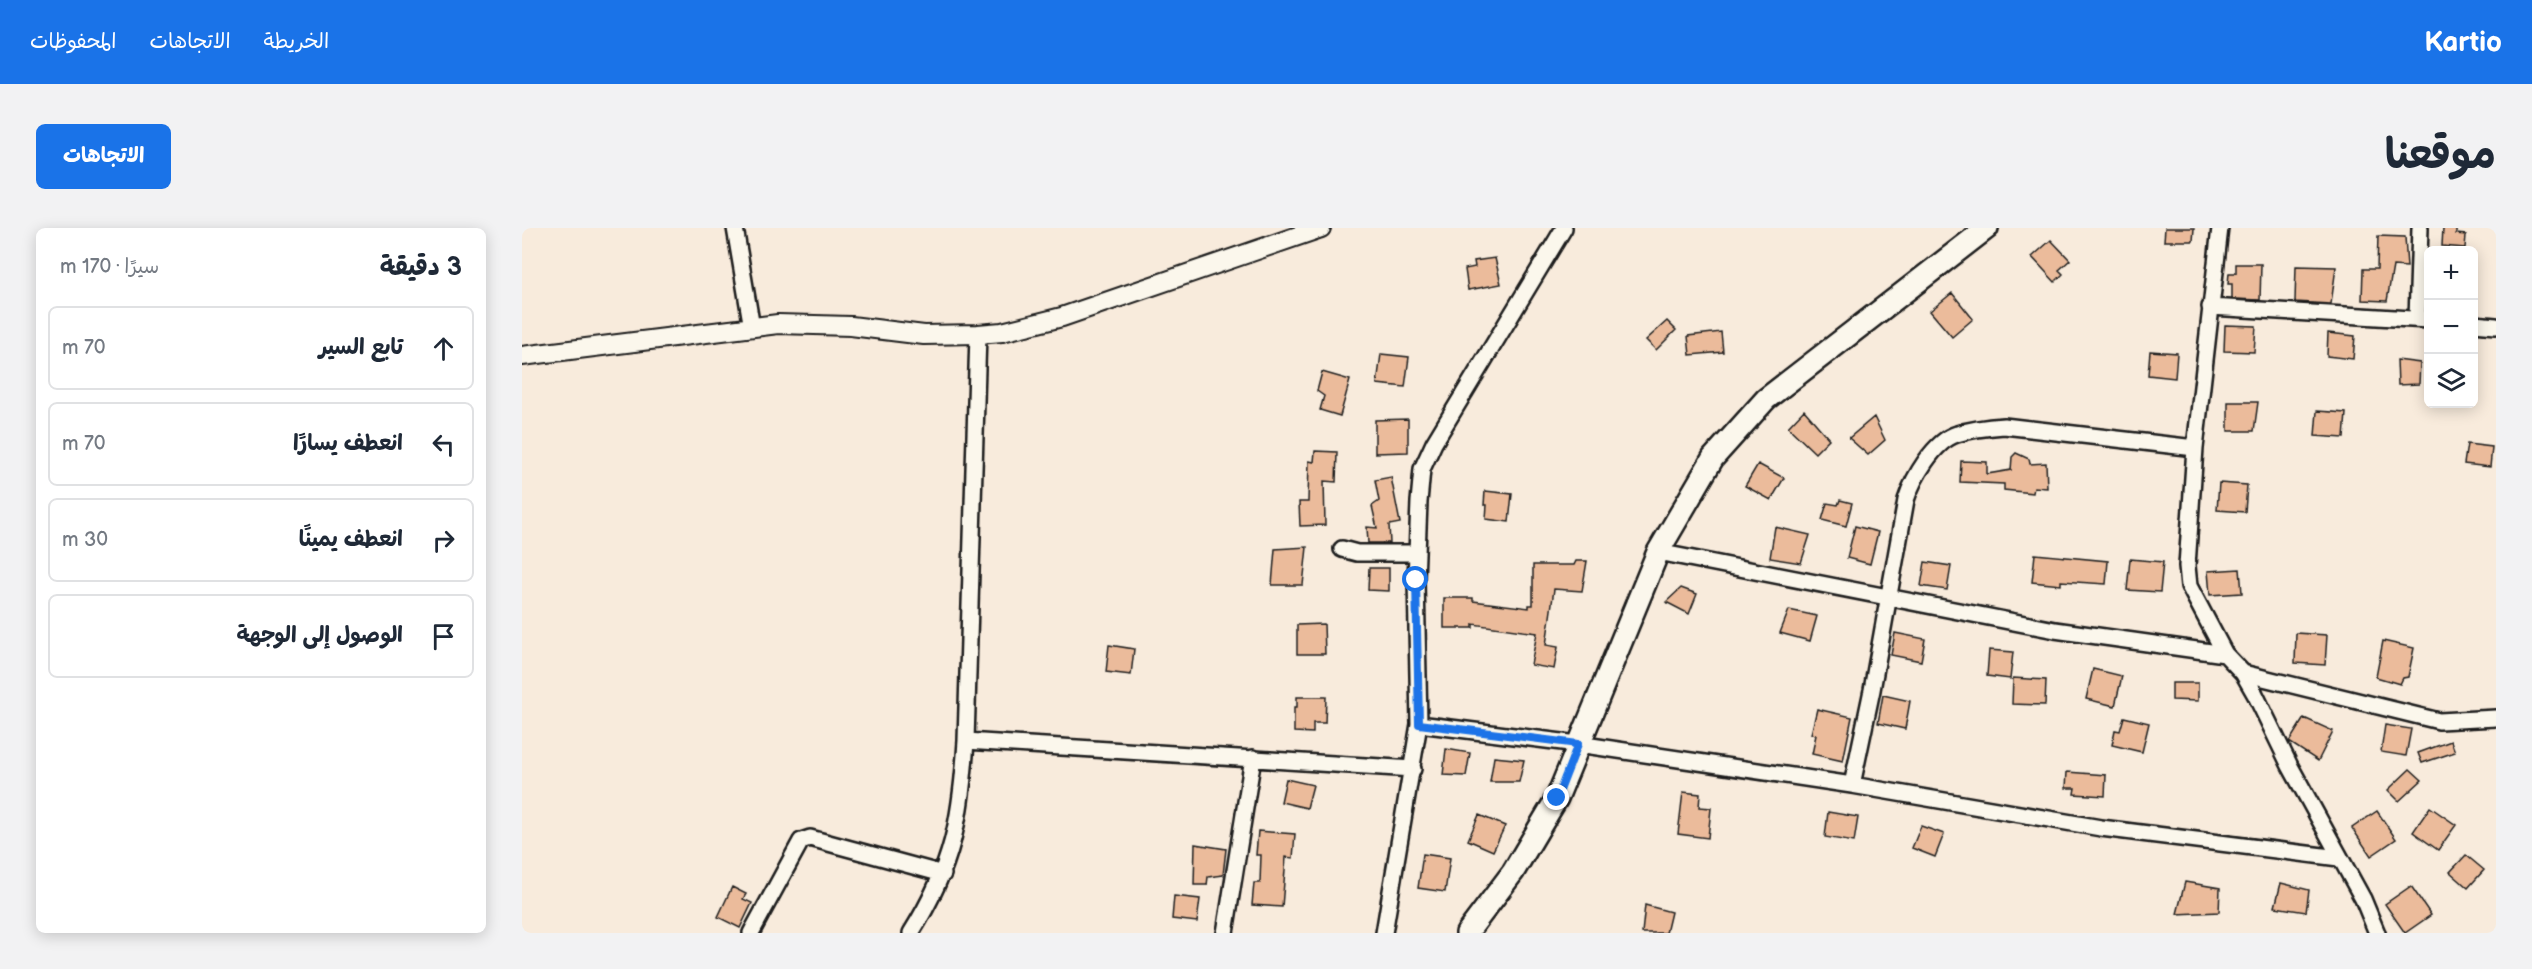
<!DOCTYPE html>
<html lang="ar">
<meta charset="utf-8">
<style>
body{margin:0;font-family:"Balsamiq Sans","Playpen Sans Arabic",sans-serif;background:#f2f2f3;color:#1f2937;direction:rtl}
.controls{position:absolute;right:18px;top:18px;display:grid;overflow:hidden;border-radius:9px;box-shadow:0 3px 15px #0003}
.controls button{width:54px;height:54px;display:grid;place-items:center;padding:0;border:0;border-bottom:2px solid #e0e1e3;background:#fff;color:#1f2937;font:30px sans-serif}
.stop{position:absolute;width:18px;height:18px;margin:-14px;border:4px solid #1a73e8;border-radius:50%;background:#fff}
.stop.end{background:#1a73e8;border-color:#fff;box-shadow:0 2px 6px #0008}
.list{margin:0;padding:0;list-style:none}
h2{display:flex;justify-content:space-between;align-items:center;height:78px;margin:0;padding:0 24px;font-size:26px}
h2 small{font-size:20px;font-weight:400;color:#747a83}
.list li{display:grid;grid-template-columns:39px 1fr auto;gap:18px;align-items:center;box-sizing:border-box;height:84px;margin:0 12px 12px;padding:0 12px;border:2px solid #e0e1e3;border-radius:9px}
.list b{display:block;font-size:22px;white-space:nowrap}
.list em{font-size:20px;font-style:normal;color:#747a83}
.icon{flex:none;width:33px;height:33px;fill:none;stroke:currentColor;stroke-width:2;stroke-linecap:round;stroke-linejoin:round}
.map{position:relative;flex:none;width:1974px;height:705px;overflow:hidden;direction:ltr;border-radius:9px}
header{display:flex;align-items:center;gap:36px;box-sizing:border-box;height:84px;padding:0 30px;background:#1a73e8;color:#fff}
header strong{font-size:28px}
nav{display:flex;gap:33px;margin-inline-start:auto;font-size:21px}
.intro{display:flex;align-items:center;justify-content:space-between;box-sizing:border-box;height:144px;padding:0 36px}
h1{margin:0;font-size:42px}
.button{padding:15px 27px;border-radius:9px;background:#1a73e8;color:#fff;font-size:21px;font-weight:700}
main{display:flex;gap:36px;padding:0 36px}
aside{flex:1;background:#fff;border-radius:9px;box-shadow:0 3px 15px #0003}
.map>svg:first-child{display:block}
</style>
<header>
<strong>Kartio</strong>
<nav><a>الخريطة</a><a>الاتجاهات</a><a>المحفوظات</a></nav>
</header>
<div class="intro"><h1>موقعنا</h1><a class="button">الاتجاهات</a></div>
<main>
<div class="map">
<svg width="1974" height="705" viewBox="0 0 1974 705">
<rect width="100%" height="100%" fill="#f8ebdc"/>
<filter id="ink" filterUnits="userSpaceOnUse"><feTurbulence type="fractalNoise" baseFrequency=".0167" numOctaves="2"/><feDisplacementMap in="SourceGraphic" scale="12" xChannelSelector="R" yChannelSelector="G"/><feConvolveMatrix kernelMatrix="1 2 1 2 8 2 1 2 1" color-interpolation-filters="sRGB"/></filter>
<g filter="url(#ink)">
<path fill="#ebbb9b" stroke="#1c1c1c" stroke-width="1.5" d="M 1643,0 L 1672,0 L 1671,13 L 1642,13 Z
M 1921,0 L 1934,0 L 1934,6 L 1944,7 L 1943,20 L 1920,18 Z
M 1856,8 L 1883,9 L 1885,39 L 1871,38 L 1865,73 L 1840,72 L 1841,41 L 1855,41 Z
M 1529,12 L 1548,32 L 1537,42 L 1541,46 L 1533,54 L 1510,29 Z
M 973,30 L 979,56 L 946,62 L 943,41 L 953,39 L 952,33 Z
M 1714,36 L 1739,36 L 1738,72 L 1710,71 L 1710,56 L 1706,56 L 1707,45 L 1714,45 Z
M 1774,38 L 1814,39 L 1809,76 L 1773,74 Z
M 1430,65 L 1451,91 L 1430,109 L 1408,83 Z
M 1145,93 L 1154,102 L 1134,122 L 1124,112 Z
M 1703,97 L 1734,98 L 1732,124 L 1702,123 Z
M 1199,104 L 1201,124 L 1168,127 L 1166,108 Z
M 1806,105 L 1833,108 L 1831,131 L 1805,128 Z
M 1628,123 L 1655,125 L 1653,150 L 1626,147 Z
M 859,126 L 887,129 L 883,159 L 855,156 Z
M 1875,132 L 1898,135 L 1897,156 L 1876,157 Z
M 800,144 L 828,152 L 818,188 L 798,182 L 802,168 L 795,163 Z
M 1706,174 L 1736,174 L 1732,203 L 1706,203 Z
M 1282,182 L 1307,211 L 1293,225 L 1266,199 Z
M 1795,183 L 1824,185 L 1822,210 L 1793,208 Z
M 1352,189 L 1363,212 L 1346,227 L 1327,210 Z
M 886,191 L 886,224 L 853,225 L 853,192 Z
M 1945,216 L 1970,219 L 1968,239 L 1942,236 Z
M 793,223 L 815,224 L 814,254 L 802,253 L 803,297 L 778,298 L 777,274 L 786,274 L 787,233 L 792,234 Z
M 1494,225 L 1507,231 L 1508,236 L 1524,235 L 1525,260 L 1512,259 L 1511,265 L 1482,262 L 1482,256 L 1438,254 L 1439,233 L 1465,234 L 1465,246 L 1489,242 L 1490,229 Z
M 1236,236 L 1262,250 L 1249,272 L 1223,258 Z
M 869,249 L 878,295 L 867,297 L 868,315 L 846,315 L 845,299 L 855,300 L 850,278 L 857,273 L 853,252 Z
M 1697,255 L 1725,257 L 1723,284 L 1695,282 Z
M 963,263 L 990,266 L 987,294 L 964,291 L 965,277 L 962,277 Z
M 1318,272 L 1330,275 L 1324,298 L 1300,292 L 1305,275 L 1316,277 Z
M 1333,298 L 1356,304 L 1348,336 L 1325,330 Z
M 1253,299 L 1288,307 L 1279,335 L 1248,330 Z
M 785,319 L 781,357 L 750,357 L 753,321 Z
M 1513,326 L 1586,333 L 1584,356 L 1539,353 L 1539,357 L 1510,354 Z
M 1608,331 L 1641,334 L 1638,364 L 1605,362 Z
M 1054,333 L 1065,333 L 1060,363 L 1032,361 L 1024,417 L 1036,419 L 1032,441 L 1009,437 L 1015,405 L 951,396 L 951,400 L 922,400 L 922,370 L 951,370 L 951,373 L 1007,380 L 1007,377 L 1011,377 L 1011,337 L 1052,337 Z
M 1403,334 L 1429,338 L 1425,362 L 1399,358 Z
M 847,340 L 867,340 L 867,363 L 846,362 Z
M 1718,341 L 1720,365 L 1688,367 L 1686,343 Z
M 1159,360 L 1175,366 L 1167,386 L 1144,374 Z
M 1267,382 L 1295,388 L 1288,413 L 1258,405 Z
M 802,396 L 803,426 L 775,426 L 775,397 Z
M 1373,405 L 1403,411 L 1399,433 L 1369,427 Z
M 1774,405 L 1805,407 L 1803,437 L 1773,435 Z
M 1861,413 L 1892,420 L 1886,449 L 1881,450 L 1878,456 L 1854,449 Z
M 587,417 L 612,421 L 609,447 L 584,444 Z
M 1467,422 L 1491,424 L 1488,451 L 1465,448 Z
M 1571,441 L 1600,448 L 1593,478 L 1564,471 Z
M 1491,450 L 1524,452 L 1523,477 L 1490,476 Z
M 1650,455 L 1676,455 L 1676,473 L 1650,472 Z
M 1361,467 L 1388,473 L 1383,501 L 1356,495 Z
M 775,469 L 804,469 L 803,495 L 791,495 L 791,505 L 772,504 L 772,479 L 775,479 Z
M 1295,481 L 1330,489 L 1321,533 L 1290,526 L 1294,507 L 1289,506 Z
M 1602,489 L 1627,495 L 1620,524 L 1590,517 L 1593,502 L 1598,503 Z
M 1782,490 L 1811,503 L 1796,533 L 1767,514 Z
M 1863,497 L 1889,501 L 1884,528 L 1859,524 Z
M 1929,513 L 1933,524 L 1900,535 L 1896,525 Z
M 924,521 L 948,525 L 944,548 L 921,547 Z
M 972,529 L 1002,532 L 997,554 L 968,554 Z
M 1888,541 L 1900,552 L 1877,573 L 1866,562 Z
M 1545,544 L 1584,547 L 1583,568 L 1552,566 L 1553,560 L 1544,560 Z
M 764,551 L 791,557 L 785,580 L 759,574 Z
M 1161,564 L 1178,566 L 1177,579 L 1189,580 L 1186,610 L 1156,606 Z
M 1908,579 L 1934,597 L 1916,622 L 1891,604 Z
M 1855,583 L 1874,611 L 1849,628 L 1830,600 Z
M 1306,584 L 1336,589 L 1332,614 L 1303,609 Z
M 957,587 L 983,598 L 971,623 L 946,612 Z
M 1399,598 L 1422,606 L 1413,629 L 1390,620 Z
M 736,603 L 773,606 L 771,630 L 764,629 L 760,679 L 730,677 L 732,655 L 738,655 L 739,627 L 734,627 Z
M 673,616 L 704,621 L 701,647 L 686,649 L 685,657 L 672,657 Z
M 901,626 L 928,630 L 923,664 L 896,660 Z
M 1944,627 L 1962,642 L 1946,660 L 1928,644 Z
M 1663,654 L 1698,660 L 1697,684 L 1655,686 Z
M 1759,655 L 1787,662 L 1784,684 L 1753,679 Z
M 1889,658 L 1909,687 L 1883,705 L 1863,676 Z
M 210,659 L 224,666 L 221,671 L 230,675 L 218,700 L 196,689 Z
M 652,668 L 678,671 L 675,694 L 650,691 Z
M 1123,677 L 1149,684 L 1144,705 L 1120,705 Z"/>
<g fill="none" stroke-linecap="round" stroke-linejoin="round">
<g stroke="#1c1c1c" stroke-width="20">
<path id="minor" d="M 213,0 L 230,100
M 1698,0 L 1673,220 L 1665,338 L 1667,358 L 1703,426 L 1721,445 L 1733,466 L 1768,538 L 1841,671 L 1855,705
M 1688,79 L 1906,92
M 1895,91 L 1898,0
M 1952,96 L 1974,98
M 820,321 L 835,325 L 895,325
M 1136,324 L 1533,402 L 1703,426
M 1721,445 L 1917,493 L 1974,490
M 897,496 L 1056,516 L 1330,557 L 1579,600 L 1817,630
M 444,513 L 891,541
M 1330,557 L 1350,462 L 1384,272 C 1391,250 1412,213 1435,206 C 1450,201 1467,199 1482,198 L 1673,220
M 229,705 L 279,613 L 288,610 L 421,646
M 389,705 C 431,638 439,591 444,513 L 456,106
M 703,705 L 731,530
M 862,705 L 897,496 L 894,352 L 897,274 L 900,241 L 912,215 L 1042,0"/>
</g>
<g stroke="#1c1c1c" stroke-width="22">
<path id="tertiary" d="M 0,128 L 256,96 L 329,98 L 402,107 L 456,106 L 480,104 L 540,89 L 799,0"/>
</g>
<g stroke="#1c1c1c" stroke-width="26">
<path id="secondary" d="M 945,705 L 991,644 L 1035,570 L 1136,324 L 1191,230 L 1244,171 L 1465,0"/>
</g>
<use href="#minor" stroke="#fbf7ec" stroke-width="15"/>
<use href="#tertiary" stroke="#fbf7ec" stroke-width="18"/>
<use href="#secondary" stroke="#fbf7ec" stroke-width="21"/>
</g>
</g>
<g fill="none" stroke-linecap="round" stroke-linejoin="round" filter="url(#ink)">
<path stroke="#1a73e8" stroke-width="8" d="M 894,352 L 897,496 L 1056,516 L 1035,570"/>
</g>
</svg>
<div class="controls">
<button>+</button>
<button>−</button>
<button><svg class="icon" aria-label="layers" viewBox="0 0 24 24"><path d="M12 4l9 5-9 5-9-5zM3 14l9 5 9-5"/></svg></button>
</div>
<div class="stop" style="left:894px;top:352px"></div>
<div class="stop end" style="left:1035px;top:570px"></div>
</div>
<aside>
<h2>3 دقيقة<small>سيرًا · 170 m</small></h2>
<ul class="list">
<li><svg class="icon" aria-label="ahead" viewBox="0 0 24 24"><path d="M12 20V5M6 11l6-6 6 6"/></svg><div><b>تابع السير</b></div><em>70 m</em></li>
<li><svg class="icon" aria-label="left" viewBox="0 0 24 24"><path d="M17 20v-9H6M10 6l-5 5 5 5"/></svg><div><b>انعطف يسارًا</b></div><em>70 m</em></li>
<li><svg class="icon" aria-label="right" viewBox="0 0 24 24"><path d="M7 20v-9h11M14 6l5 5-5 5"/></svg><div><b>انعطف يمينًا</b></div><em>30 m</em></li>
<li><svg class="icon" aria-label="arrive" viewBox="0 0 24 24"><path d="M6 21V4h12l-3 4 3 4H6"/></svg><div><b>الوصول إلى الوجهة</b></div></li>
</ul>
</aside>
</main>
